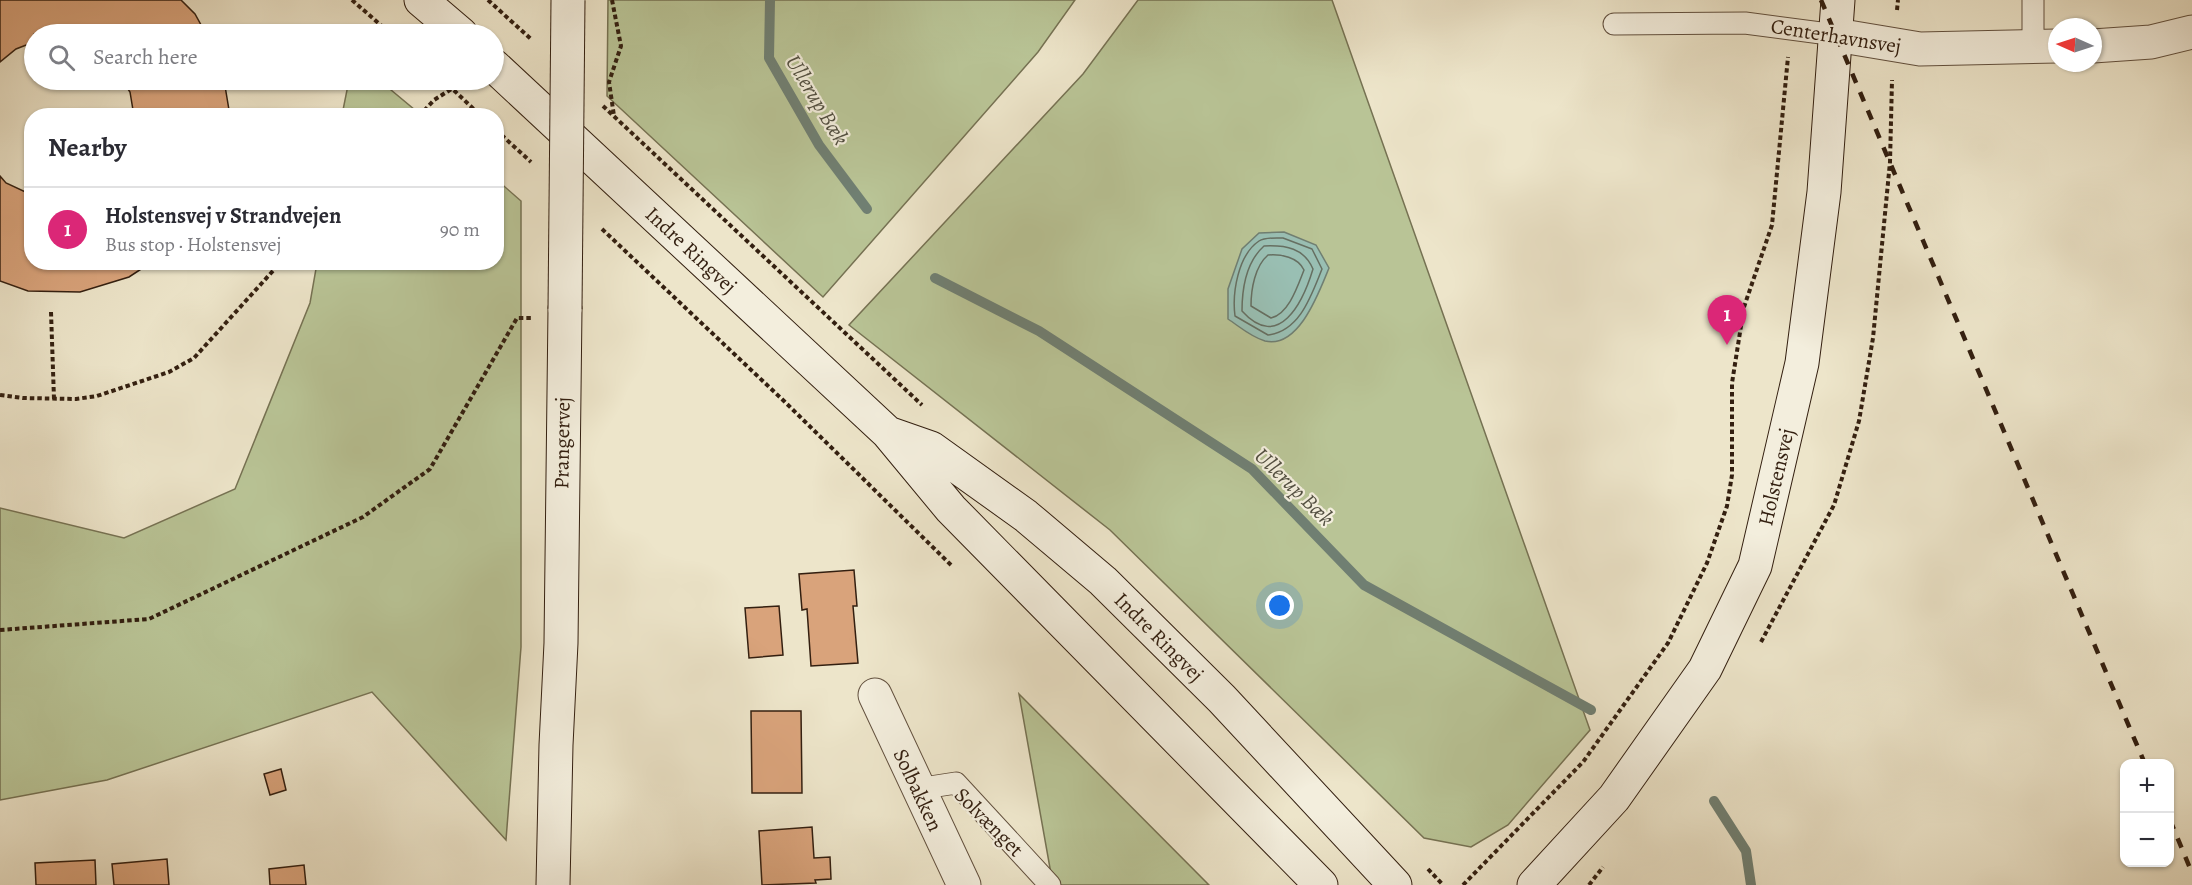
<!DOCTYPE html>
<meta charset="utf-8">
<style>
body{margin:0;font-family:Alegreya,serif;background:#f2f2f3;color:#2b2b33}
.controls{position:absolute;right:18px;bottom:18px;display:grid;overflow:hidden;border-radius:12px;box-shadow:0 2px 4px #0004}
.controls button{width:54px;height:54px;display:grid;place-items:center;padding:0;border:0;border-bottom:2px solid #e1e1e2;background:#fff;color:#2b2b33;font:30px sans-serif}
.compass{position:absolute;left:2048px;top:18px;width:54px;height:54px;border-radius:50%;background:#fff;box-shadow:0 2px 4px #0004;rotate:273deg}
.you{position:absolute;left:1280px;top:606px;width:21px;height:21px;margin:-15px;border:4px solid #fff;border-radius:50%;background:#1a73e8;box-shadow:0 0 0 9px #1a73e833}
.badge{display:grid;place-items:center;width:39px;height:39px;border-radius:50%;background:#db2777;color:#fff;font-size:20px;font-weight:700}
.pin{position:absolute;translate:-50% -50px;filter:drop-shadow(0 2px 3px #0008)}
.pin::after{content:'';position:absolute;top:32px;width:21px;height:18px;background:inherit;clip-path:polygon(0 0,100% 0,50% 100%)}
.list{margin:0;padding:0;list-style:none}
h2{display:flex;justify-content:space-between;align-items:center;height:78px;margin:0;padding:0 24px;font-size:26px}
h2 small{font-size:20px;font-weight:400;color:#7c7c81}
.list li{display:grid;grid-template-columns:39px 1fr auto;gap:18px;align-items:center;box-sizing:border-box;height:84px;padding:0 24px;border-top:2px solid #e1e1e2}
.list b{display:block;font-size:22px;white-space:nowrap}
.list p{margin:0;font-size:20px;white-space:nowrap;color:#7c7c81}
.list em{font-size:20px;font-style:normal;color:#7c7c81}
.icon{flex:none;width:33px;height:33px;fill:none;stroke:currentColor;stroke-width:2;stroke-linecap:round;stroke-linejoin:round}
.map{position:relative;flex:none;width:2192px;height:885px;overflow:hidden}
.search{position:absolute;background:#fff;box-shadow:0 2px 4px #0004;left:24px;top:24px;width:480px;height:66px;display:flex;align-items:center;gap:15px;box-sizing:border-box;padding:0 21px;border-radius:33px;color:#7c7c81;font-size:22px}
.panel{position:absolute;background:#fff;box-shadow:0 2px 4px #0004;left:24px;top:108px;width:480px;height:162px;border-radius:24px}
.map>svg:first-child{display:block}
</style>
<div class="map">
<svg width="2192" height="885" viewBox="0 0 2192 885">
<rect width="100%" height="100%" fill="#ede5ca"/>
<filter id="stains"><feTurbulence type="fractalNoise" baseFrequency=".00333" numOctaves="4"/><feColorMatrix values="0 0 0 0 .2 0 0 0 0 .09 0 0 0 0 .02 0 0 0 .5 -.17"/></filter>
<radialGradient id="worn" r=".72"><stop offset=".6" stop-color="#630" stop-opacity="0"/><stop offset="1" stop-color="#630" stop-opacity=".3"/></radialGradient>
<path fill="#b9c496" stroke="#767253" stroke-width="1.5" d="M 608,0 L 1075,0 L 1038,52 L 823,297 L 607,96 Z
M 1138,0 L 1332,0 L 1590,730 L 1508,825 L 1471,847 L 1424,838 L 1110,530 L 849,325 L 1083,74 Z
M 349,80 L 379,80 L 421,115 L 342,115 Z
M 497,180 L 521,201 L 521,647 L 506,840 L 372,692 L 107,780 L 0,800 L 0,508 L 124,538 L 235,489 L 310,303 L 317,263 L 496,262 Z
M 1019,694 L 1209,885 L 1053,885 Z"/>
<path fill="#99bfb3" stroke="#707f72" stroke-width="1.5" d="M 1284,232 L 1316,245 L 1329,268 C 1319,292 1299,349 1265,341 C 1251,337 1240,327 1228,319 L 1228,289 L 1242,249 L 1259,233 Z"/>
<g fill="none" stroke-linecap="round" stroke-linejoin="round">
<path stroke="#666f62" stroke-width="1.5" d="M 1283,238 L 1312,249 L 1322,269 C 1311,296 1300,331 1268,335 L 1235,316 C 1232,293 1238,255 1259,241 C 1265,237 1276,238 1283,238 Z
M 1264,246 C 1286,245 1304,248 1313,269 C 1303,302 1279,352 1242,311 C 1242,288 1246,262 1264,246 Z
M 1268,255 C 1281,254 1298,257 1304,270 C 1298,285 1289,314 1271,318 L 1251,306 C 1251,289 1255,266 1268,255 Z"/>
<path stroke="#707f72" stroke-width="10" d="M 770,0 L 769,58 L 819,145 L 867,209
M 935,278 L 1039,331 L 1252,469 L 1364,585 L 1591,710
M 1714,801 L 1746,851 L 1751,885"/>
</g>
<path fill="#d9a37b" stroke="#331f10" stroke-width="1.5" d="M 0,0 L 181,0 L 195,14 L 206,34 L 34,34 L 34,42 L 16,49 L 0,62 Z
M 122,80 L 224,80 L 230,116 L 134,116 L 130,92 Z
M 0,176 L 6,183 L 32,195 L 32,262 L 152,262 L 129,277 L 80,292 L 28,291 L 0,281 Z
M 854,570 L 857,606 L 853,606 L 858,663 L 811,666 L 807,609 L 802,610 L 799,574 Z
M 779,606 L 783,655 L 749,658 L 745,608 Z
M 751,711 L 801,711 L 802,793 L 752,793 Z
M 281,769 L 286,790 L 270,795 L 264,774 Z
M 812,827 L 814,858 L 830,857 L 831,879 L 815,880 L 816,883 L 762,885 L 759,831 Z
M 167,859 L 169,885 L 114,885 L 112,864 Z
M 95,860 L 96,885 L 36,885 L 35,863 Z
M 304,865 L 306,885 L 270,885 L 269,869 Z"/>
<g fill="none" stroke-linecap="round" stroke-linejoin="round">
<g stroke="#62503e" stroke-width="23">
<path id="lane" d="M 2033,0 L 2033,47
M 1614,24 L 1745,23 L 1836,35
M 917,789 L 956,783 L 1050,885"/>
</g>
<g stroke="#62503e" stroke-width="35">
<path id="street" d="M 1836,35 L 1920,49 L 2057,46
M 2093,46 L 2151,42 L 2192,32
M 875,695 L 964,885"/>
</g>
<g stroke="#331f10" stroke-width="35">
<path id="secondary" d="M 421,0 L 461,34
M 494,66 L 888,433 L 951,509 L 1321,885
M 888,433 L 931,448 L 1026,516 L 1103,581 L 1222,699 L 1395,885
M 553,885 L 556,745 L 561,643 L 565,309
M 1534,885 L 1614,798 L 1705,669 L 1755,566 L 1802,363 L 1824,192 L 1838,0"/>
</g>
<path stroke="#331f10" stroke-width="4" stroke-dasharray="4.5 3" stroke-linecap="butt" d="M 352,0 L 391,34
M 488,0 L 532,40
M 612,0 L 621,46 L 609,82 L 614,116
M 1897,10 L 1898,0
M 443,80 L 481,116
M 603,106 L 922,405
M 419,116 L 434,100 L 453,88
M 496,130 L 531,162
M 602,229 L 785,402 L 953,567
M 51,312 L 54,399
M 0,395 L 23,398 L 76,399 L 97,396 L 169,372 L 194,358 L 281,262
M 0,630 L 149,619 L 363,517 L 430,469 L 517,318 L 531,318
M 1761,642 L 1834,505 L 1859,421 L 1873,338 L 1890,162 L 1892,80
M 1428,869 L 1443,885
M 1463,885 L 1583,762 L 1668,643 L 1707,563 L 1727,506 L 1732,475 L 1732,383 L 1744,307 L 1772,225 L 1788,57
M 1589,885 L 1603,867"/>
<use href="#lane" stroke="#f3eedd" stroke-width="21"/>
<use href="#street" stroke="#f3eedd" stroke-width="33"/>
<use href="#secondary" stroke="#f3eedd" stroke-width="33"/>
<path stroke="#331f10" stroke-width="4.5" stroke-dasharray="10 10" stroke-linecap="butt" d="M 1821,0 L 2145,764
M 2170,820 L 2192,873"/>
<g stroke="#331f10" stroke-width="35" stroke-linecap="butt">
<path id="secondary-bridge" d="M 565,309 L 568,0"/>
</g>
<use href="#secondary-bridge" stroke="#f3eedd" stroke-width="33"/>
</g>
<g text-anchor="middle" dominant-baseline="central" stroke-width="4.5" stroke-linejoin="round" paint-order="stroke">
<g font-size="21" fill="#331f10" stroke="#f3eedd">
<text transform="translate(1836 36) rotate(9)">Centerhavnsvej</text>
<text transform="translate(691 250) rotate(43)">Indre Ringvej</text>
<text transform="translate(562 443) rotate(-89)">Prangervej</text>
<text transform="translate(1776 477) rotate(-77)">Holstensvej</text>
<text transform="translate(1159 637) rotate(45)">Indre Ringvej</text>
<text transform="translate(918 790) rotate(65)">Solbakken</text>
<text transform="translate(989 822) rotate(45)">Solvænget</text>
</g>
<g font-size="22" font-style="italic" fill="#524f41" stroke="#f3eedd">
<text transform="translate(817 100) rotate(59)">Ullerup Bæk</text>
<text transform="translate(1294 487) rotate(44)">Ullerup Bæk</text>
</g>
</g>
<rect width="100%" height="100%" filter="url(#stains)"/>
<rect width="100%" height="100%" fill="url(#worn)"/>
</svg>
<div class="controls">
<button>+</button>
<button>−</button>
</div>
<svg class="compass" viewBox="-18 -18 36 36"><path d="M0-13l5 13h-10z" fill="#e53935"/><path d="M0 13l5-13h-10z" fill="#7c7c81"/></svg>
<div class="you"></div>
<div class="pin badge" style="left:1727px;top:345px">1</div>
<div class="search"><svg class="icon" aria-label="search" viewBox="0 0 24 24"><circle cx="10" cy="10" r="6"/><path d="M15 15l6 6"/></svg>Search here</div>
<section class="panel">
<h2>Nearby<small></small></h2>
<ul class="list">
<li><span class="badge">1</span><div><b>Holstensvej v Strandvejen</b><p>Bus stop · Holstensvej</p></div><em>90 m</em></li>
</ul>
</section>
</div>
